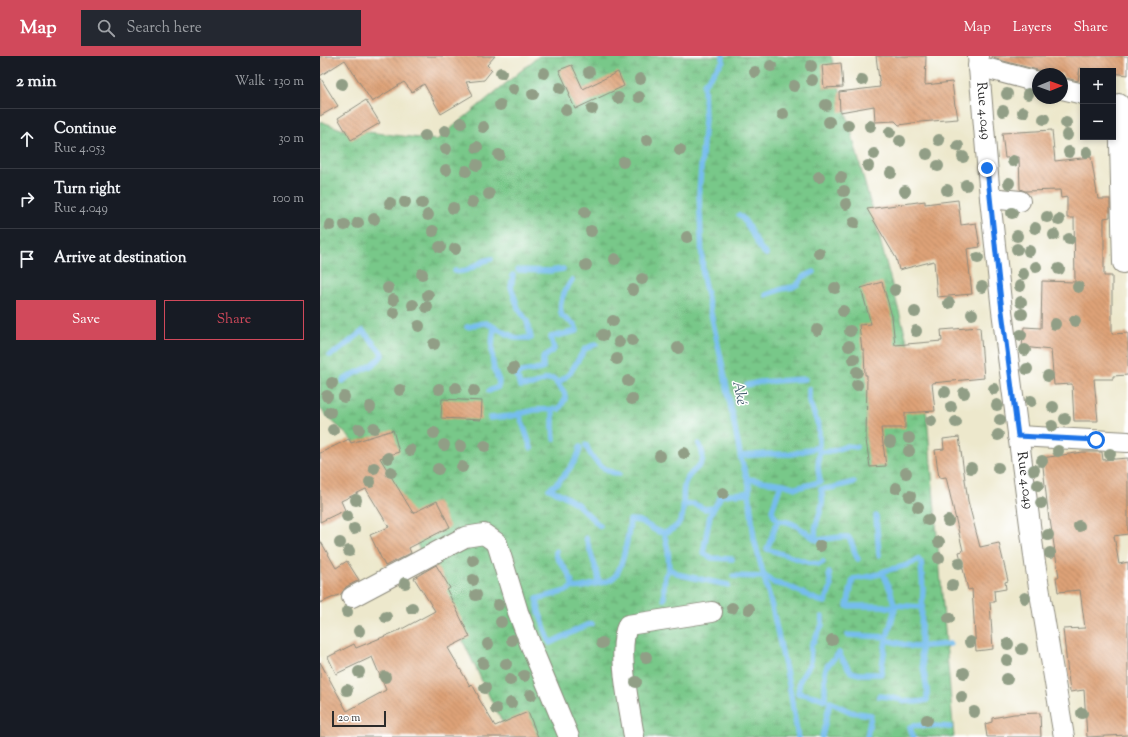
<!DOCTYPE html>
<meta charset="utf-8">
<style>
body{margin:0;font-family:"Sorts Mill Goudy",serif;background:#242831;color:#f1f3f6}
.controls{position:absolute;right:12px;top:12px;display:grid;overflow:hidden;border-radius:0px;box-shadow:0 2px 6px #0003}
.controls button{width:36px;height:36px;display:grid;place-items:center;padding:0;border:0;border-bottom:1px solid #363941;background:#171b24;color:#f1f3f6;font:20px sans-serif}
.compass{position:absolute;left:712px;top:12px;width:36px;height:36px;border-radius:50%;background:#171b24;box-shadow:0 2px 6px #0003;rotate:89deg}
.scale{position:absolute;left:12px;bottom:10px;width:54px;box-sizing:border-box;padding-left:4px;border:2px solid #2b2b2b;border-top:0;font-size:11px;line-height:14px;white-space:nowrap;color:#2b2b2b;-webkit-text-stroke:3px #fff;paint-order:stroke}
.stop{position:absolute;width:12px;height:12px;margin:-9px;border:3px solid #1a73e8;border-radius:50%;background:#fff}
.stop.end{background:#1a73e8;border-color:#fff;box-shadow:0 1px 4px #0008}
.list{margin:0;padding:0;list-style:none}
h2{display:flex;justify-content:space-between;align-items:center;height:52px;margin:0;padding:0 16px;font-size:17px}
h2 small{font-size:13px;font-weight:400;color:#9ea1a6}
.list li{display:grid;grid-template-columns:26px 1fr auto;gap:12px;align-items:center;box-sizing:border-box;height:60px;padding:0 16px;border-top:1px solid #363941}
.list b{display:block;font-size:15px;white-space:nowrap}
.list p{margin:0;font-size:13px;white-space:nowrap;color:#9ea1a6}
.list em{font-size:13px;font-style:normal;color:#9ea1a6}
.actions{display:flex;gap:8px;padding:12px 16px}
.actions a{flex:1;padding:9px 0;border:1px solid #d1495b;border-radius:0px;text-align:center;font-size:14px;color:#d1495b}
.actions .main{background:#d1495b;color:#fff}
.icon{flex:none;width:22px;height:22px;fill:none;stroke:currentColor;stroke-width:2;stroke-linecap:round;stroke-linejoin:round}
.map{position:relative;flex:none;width:808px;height:681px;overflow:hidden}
header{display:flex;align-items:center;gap:24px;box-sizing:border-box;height:56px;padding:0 20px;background:#d1495b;color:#fff}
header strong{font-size:19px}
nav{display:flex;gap:22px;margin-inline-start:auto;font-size:14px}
.search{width:280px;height:36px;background:#242831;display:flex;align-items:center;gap:10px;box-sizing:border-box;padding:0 14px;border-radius:0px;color:#9ea1a6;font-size:15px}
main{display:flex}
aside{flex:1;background:#171b24}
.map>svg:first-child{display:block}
</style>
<header>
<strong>Map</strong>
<div class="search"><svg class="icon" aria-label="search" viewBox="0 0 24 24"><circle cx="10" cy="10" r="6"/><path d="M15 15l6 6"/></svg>Search here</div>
<nav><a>Map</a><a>Layers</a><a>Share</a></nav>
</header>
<main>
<aside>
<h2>2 min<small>Walk · 130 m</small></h2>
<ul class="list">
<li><svg class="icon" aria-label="ahead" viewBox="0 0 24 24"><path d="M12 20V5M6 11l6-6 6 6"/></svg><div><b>Continue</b><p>Rue 4.053</p></div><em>30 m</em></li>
<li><svg class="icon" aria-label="right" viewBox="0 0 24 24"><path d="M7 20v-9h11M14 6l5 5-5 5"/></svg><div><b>Turn right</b><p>Rue 4.049</p></div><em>100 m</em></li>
<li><svg class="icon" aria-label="arrive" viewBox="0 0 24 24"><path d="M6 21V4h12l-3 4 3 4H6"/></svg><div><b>Arrive at destination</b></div></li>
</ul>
<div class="actions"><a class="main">Save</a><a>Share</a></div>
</aside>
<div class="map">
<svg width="808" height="681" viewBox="0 0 808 681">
<defs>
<pattern id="wetland-marsh" width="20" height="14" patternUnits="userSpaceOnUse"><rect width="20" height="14" fill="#78c889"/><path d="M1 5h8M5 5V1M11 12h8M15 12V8" fill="none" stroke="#63a370"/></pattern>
<pattern id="building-back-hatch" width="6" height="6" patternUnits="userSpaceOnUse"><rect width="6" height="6" fill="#dea277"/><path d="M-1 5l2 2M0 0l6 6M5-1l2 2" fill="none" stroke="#b48462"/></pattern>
</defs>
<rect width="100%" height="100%" fill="#fff"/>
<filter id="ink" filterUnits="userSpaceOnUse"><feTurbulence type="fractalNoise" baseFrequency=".025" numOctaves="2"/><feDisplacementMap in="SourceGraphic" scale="8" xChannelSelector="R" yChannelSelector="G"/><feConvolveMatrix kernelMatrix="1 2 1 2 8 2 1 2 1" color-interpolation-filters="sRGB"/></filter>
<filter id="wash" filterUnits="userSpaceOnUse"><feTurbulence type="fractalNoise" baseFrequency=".012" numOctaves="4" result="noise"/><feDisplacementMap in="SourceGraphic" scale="16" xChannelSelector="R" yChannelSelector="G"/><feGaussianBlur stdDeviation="0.9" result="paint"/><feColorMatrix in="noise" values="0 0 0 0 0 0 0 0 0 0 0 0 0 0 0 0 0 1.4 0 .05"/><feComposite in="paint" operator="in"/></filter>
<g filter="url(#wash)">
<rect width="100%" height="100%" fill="#ede8cc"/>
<path fill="url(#wetland-marsh)" stroke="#527a5a" d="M 219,0 L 511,0 L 607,360 L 634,681 L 190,681 L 170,642 L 61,412 L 0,353 L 0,65 L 21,73 L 117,84 Z"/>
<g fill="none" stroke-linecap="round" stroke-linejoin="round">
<path stroke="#76bded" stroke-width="5.5" d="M 403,0 L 403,5 L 384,28 L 385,63 L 379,137 L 383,221 L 403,312 L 421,403 L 429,428 L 429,436 L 434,483 L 452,551 L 469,628 L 478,681
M 419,159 C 433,170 433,188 446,198
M 198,214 L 230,215 L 243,213
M 135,215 C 149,218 158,205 171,203
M 446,239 L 462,233 L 473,231 L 478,228 L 483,221 L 494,216
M 147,271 C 154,271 159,266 166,267 L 196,282 L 211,282 L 207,265 L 198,252 L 191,231 L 193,219
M 10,299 L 18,295 L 43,275 L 61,296 L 62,299 C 54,313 34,315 23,325
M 237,328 L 250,317 L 265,293 L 276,288
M 427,329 L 440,326 L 485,323
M 169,335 L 178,331 C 181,324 176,320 174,313 C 171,300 172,284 174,271
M 233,354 L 233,372 L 234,383
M 199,357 L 211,392
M 170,362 L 192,360 L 214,354 L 239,353 L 245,343 L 245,340 L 244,336 L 234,323 L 227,323 L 212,329 L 200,330 L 197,319 C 204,313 215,316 223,312 L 223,302 L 234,293 L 231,281 L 257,275 L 255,269 L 242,260 C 237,247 245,234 252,224
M 266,389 C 272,404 282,415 299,418
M 420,400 L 447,398 L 472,398 L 499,391 L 499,371 L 489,345 L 489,333
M 428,423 L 463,428 L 476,432 L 500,426 L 498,412 L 499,396 L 512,395 L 527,390 L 536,391
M 229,433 L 241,438 L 257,448 L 280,470
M 229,433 C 239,428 260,402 260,391
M 364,449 L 374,448 L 385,453 L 393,452
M 556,460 L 559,499
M 459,465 C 474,464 485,477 497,484 L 521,481 L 528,481 C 534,487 533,497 538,503
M 459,465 L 457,467 L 447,493 L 490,507 L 500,508 L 503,506
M 459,465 L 454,460 L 452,454 L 461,428
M 266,482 L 278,519 L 279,527
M 496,483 C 492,463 507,455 501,433 L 511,432 L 534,426
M 236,495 L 236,499 C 241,510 253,518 252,531
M 412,503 L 392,502 L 383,497 L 390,459 L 401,440 C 410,437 419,439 429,436
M 349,513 L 361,519 L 408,529
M 562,516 C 574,511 588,512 598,503
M 444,518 L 454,527 L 468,530 L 497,544 L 505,546 L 511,531 L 509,517
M 413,520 L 444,521
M 344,543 L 344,529 L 345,520 L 349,513 L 348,494 L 344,477
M 502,561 L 502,569 L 491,590 L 490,608 L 480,624 L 478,637 L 498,641 L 505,644 L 505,616 L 507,610 L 519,597 L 522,603 L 531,616 L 539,618 L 561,618 L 566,584 L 594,591 L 630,588
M 272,568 L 267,569 L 230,587 L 219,556 L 217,543 L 246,535 L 252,531 C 260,533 266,530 274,528 C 281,527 289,526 294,521 C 303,513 309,476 310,464 C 314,464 318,464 322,466 C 329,469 339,480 347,476 C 372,465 359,446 365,427 C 371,410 391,412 379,388
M 528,579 L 567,581 L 574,556 L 575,553 L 563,550 L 527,550 L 533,523 L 547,521 L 563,517 L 571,536 L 574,549 L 602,551
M 559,640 C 574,640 591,650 607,644 L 607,634 L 601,598 L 601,572 L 603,534 L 601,506
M 502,681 L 510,646 L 531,656 L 551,659 L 547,681
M 593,681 L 590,671 L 594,669 L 630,671"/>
</g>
<g id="blocks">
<path fill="url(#building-back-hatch)" d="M 0,0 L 175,0 L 167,9 L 172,14 L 164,24 L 146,26 L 153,39 L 121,58 L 104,28 L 92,36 L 84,26 L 52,46 L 25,4 L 0,20 Z
M 556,0 L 606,0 L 605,29 L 632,26 L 635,50 L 636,51 L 638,63 L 600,66 L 579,69 L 575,65 L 555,66 L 554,50 L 520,56 L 519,36 L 560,31 Z
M 672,0 L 808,0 L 808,19 L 793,17 L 793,15 L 782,15 L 760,12 L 758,25 L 742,21 L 742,18 L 726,18 L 721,15 L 672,2 Z
M 521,7 L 523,31 L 504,32 L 502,9 Z
M 252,9 L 263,33 L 298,16 L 304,30 L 255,53 L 249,39 L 250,38 L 239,14 Z
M 0,21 L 18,50 L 0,60 Z
M 46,44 L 60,67 L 31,84 L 18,62 Z
M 732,74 L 735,105 L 771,101 L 778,143 L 790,143 L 790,161 L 784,162 L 784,220 L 792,220 L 792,278 L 808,277 L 808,319 L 793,320 L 793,323 L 774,323 L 778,365 L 754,365 L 752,328 L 734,329 L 731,294 L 702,291 L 704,271 L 721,272 L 722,225 L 755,226 L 754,162 L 747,162 L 747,141 L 741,142 L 740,134 L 705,135 L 700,133 L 699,101 L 685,102 L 682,77 Z
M 638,144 L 641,169 L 656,167 L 660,191 L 647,193 L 652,238 L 617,241 L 614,205 L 579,214 L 576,202 L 547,153 L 605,145 L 605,148 Z
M 562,226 L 572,260 L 575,289 L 622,285 L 621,274 L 660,271 L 664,322 L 612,327 L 615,355 L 585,357 L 585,372 L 561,372 L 566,410 L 550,411 L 546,384 L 547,319 L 545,319 L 544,294 L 542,294 L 539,269 L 551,268 L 541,232 Z
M 122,343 L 162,345 L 161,364 L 121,362 Z
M 73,374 L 79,396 L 60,402 L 93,457 L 117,445 L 130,471 L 89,492 L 91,497 L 65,510 L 50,479 L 69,471 L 46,433 L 21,445 L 25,454 L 0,466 L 0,397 L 29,383 L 31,387 Z
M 639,381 L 648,445 L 660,491 L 679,487 L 688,525 L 685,526 L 686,533 L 674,535 L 675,546 L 670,546 L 673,593 L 656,595 L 652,533 L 648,534 L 639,496 L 643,495 L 626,421 L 619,422 L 615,394 L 624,393 L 623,383 Z
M 763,396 L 782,396 L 783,404 L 808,402 L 808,478 L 794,480 L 799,508 L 808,506 L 808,679 L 767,681 L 764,634 L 750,636 L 743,573 L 765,572 L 760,534 L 738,536 L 736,521 L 739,521 L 730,464 L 729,464 L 722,402 Z
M 0,484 L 16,512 L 27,505 L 39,524 L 26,531 L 21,538 L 0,547 Z
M 116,509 L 130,532 L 127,534 L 150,581 L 128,592 L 150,630 L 152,628 L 159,641 L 158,641 L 175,670 L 208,656 L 218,681 L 0,681 L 0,606 L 27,655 L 66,634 L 52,601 L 16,618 L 8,601 L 34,588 L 36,592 L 80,574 L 115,555 L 94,522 Z
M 720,657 L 721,681 L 667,681 L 665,668 L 672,666 L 672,662 L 694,658 Z"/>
</g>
</g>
<g filter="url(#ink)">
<use href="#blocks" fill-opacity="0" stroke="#8c8a7c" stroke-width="1"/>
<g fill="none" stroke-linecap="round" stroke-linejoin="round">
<g stroke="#8c8a7c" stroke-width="22">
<g id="street">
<path id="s1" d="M 658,0 L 670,142 L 682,255 L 715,507 L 744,681"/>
<path d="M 658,10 L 718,26"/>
<path d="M 742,33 L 763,38"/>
<path d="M 799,48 L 803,207"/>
<path d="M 670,142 L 700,145"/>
<path d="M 698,380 L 808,386"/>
<path d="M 32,541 L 145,481 L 164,478 L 177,487 L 198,556 L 211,590 L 249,681"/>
<path d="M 314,681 C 310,653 296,593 308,569 L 392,556"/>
</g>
</g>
<use href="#street" stroke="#fff" stroke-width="20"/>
</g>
<g fill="#919e86">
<circle cx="451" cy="10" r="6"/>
<circle cx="491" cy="10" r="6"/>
<circle cx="269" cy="16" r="6"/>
<circle cx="435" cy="16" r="6"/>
<circle cx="181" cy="17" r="6"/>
<circle cx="224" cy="17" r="6"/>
<circle cx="320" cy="23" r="6"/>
<circle cx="492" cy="24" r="6"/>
<circle cx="542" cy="24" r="6"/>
<circle cx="22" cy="28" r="6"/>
<circle cx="474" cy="30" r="6"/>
<circle cx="240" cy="32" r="6"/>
<circle cx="193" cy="33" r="6"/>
<circle cx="213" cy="38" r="6"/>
<circle cx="687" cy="38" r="6"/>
<circle cx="708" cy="38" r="6"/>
<circle cx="319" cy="41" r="6"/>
<circle cx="298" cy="42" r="6"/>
<circle cx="180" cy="49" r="6"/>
<circle cx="506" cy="49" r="6"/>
<circle cx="272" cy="53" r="6"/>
<circle cx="246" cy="54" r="6"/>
<circle cx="683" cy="55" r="6"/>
<circle cx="703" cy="56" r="6"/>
<circle cx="463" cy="58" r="6"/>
<circle cx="724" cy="63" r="6"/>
<circle cx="509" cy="66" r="6"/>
<circle cx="141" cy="67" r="6"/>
<circle cx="746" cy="67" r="6"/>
<circle cx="528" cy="69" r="6"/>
<circle cx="550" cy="70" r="6"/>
<circle cx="163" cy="71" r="6"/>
<circle cx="125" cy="75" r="6"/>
<circle cx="570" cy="76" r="6"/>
<circle cx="747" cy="79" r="6"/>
<circle cx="105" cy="80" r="6"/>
<circle cx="327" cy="84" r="6"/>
<circle cx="619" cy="84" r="6"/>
<circle cx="580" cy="85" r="6"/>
<circle cx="638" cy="90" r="6"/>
<circle cx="157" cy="91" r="6"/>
<circle cx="126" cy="93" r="6"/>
<circle cx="360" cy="94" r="6"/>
<circle cx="749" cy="96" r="6"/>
<circle cx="767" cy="96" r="6"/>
<circle cx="554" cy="98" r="6"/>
<circle cx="607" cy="98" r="6"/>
<circle cx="179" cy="99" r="6"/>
<circle cx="643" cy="101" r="6"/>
<circle cx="693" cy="105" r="6"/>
<circle cx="303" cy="106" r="6"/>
<circle cx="157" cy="109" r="6"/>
<circle cx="548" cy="110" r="6"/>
<circle cx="618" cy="110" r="6"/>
<circle cx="126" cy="114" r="6"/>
<circle cx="146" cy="115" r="6"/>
<circle cx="571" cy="117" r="6"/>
<circle cx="499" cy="121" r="6"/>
<circle cx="521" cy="121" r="6"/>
<circle cx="689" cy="127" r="6"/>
<circle cx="646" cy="129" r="6"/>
<circle cx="627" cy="134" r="6"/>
<circle cx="524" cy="135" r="6"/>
<circle cx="585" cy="135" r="6"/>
<circle cx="169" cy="138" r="6"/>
<circle cx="85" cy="146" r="6"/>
<circle cx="152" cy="146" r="6"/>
<circle cx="70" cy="147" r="6"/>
<circle cx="102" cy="147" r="6"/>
<circle cx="526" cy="148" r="6"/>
<circle cx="133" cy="152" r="6"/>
<circle cx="265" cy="156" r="6"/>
<circle cx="692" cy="157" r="6"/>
<circle cx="108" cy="159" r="6"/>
<circle cx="727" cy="161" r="6"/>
<circle cx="54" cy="163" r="6"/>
<circle cx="739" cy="164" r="6"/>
<circle cx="38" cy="167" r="6"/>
<circle cx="534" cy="167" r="6"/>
<circle cx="10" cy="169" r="6"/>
<circle cx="25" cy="169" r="6"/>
<circle cx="715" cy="172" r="6"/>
<circle cx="113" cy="175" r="6"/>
<circle cx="271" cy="175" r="6"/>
<circle cx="734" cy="179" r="6"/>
<circle cx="697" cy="180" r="6"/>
<circle cx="367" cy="181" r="6"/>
<circle cx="749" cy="183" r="6"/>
<circle cx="120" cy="191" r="6"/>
<circle cx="135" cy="193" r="6"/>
<circle cx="697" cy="193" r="6"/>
<circle cx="709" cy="195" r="6"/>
<circle cx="499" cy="197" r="6"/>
<circle cx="658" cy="202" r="6"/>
<circle cx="295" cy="203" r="6"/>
<circle cx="266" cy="209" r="6"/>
<circle cx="716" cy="211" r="6"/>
<circle cx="739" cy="213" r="6"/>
<circle cx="102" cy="218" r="6"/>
<circle cx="703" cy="218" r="6"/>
<circle cx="322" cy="223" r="6"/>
<circle cx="700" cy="230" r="6"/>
<circle cx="662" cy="231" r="6"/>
<circle cx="758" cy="231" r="6"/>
<circle cx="68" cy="232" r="6"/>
<circle cx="515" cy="232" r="6"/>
<circle cx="313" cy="234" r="6"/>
<circle cx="575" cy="234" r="6"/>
<circle cx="108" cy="239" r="6"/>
<circle cx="73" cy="244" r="6"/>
<circle cx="701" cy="246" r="6"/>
<circle cx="629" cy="247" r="6"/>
<circle cx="93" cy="249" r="6"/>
<circle cx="107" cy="251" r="6"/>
<circle cx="523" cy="255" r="6"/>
<circle cx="595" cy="256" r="6"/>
<circle cx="74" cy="257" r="6"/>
<circle cx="652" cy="258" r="6"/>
<circle cx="702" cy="258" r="6"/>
<circle cx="293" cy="265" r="6"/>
<circle cx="755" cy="265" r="6"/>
<circle cx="735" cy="268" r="6"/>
<circle cx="99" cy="270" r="6"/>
<circle cx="497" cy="274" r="6"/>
<circle cx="530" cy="275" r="6"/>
<circle cx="596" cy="275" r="6"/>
<circle cx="283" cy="279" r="6"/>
<circle cx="701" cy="279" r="6"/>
<circle cx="312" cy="284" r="6"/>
<circle cx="299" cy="286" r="6"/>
<circle cx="114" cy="288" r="6"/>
<circle cx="529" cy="290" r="6"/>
<circle cx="358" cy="292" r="6"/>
<circle cx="705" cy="294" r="6"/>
<circle cx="297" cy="303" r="6"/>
<circle cx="534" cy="303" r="6"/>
<circle cx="193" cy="312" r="6"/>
<circle cx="707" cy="313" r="6"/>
<circle cx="537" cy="316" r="6"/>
<circle cx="728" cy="320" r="6"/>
<circle cx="308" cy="325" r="6"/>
<circle cx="12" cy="327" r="6"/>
<circle cx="537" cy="329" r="6"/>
<circle cx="136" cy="332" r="6"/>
<circle cx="119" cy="333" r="6"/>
<circle cx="674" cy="333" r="6"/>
<circle cx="80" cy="334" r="6"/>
<circle cx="154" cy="335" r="6"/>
<circle cx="625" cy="336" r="6"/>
<circle cx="644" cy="337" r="6"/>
<circle cx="7" cy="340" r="6"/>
<circle cx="24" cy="341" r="6"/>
<circle cx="312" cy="343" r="6"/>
<circle cx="711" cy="345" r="6"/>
<circle cx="677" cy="349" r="6"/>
<circle cx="50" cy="351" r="6"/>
<circle cx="631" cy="351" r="6"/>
<circle cx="733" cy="351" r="6"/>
<circle cx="10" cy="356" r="6"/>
<circle cx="745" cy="363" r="6"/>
<circle cx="680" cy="364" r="6"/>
<circle cx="611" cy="365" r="6"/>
<circle cx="636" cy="366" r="6"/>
<circle cx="732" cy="370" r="6"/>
<circle cx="54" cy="372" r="6"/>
<circle cx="39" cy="373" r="6"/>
<circle cx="13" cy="374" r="6"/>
<circle cx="114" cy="377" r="6"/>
<circle cx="678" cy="379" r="6"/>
<circle cx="589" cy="382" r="6"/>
<circle cx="570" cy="386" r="6"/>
<circle cx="124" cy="389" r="6"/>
<circle cx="141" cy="390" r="6"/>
<circle cx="165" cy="390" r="6"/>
<circle cx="90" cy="394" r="6"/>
<circle cx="589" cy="395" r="6"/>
<circle cx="738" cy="395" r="6"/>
<circle cx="364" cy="397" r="6"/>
<circle cx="790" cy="398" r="6"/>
<circle cx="340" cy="400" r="6"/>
<circle cx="68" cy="402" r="6"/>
<circle cx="722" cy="405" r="6"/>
<circle cx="142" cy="411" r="6"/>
<circle cx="54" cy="412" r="6"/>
<circle cx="651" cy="412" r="6"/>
<circle cx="678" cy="412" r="6"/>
<circle cx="118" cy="413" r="6"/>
<circle cx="714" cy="414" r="6"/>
<circle cx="71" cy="416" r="6"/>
<circle cx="586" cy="417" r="6"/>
<circle cx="50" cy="426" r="6"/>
<circle cx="718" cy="429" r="6"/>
<circle cx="576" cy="432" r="6"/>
<circle cx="403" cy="437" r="6"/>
<circle cx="590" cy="440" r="6"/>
<circle cx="36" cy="444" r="6"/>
<circle cx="721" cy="447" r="6"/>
<circle cx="598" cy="451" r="6"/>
<circle cx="27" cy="460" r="6"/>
<circle cx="608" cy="464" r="6"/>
<circle cx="628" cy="465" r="6"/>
<circle cx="759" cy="470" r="6"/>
<circle cx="34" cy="473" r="6"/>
<circle cx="728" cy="479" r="6"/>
<circle cx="619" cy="486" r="6"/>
<circle cx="20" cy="487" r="6"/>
<circle cx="500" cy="490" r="6"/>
<circle cx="29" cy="495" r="6"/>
<circle cx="730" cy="497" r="6"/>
<circle cx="619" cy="502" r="6"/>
<circle cx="153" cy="504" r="6"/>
<circle cx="639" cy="507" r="6"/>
<circle cx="153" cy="524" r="6"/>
<circle cx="85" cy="527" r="6"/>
<circle cx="632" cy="529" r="6"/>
<circle cx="156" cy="539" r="6"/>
<circle cx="705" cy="542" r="6"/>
<circle cx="178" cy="549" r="6"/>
<circle cx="92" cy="552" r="6"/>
<circle cx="412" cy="552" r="6"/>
<circle cx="429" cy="553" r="6"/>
<circle cx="27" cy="556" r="6"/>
<circle cx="66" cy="561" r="6"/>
<circle cx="629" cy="562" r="6"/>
<circle cx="181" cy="566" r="6"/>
<circle cx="39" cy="575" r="6"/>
<circle cx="192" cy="584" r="6"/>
<circle cx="512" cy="584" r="6"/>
<circle cx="650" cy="586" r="6"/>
<circle cx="282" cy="587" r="6"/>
<circle cx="168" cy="588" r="6"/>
<circle cx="688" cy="588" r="6"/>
<circle cx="702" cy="593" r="6"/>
<circle cx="326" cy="601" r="6"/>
<circle cx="687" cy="604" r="6"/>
<circle cx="163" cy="607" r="6"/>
<circle cx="186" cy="608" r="6"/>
<circle cx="39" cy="616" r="6"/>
<circle cx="644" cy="617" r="6"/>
<circle cx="204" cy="620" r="6"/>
<circle cx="65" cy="621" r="6"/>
<circle cx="687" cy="623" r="6"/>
<circle cx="190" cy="624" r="6"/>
<circle cx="316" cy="626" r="6"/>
<circle cx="165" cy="632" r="6"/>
<circle cx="27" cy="634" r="6"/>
<circle cx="211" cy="639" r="6"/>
<circle cx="642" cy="641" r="6"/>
<circle cx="191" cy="647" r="6"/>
<circle cx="176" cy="653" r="6"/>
<circle cx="654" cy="656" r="6"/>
<circle cx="762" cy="657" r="6"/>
<circle cx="607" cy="664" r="6"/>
</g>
</g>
<g fill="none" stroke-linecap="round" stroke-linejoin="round" filter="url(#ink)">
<path stroke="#1a73e8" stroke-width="5" d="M 667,112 L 682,255 L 698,380 L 776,384"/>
</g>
<g text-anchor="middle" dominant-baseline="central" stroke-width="3" stroke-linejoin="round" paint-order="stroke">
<g font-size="14" fill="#2b2b2b" stroke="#fff">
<text stroke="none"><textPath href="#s1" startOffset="55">Rue 4.049</textPath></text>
<text stroke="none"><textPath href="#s1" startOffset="427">Rue 4.049</textPath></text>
</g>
<g font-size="15" font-style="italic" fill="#455e6f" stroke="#fff">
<text transform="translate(419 337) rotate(78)">Aké</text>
</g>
</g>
</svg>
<div class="controls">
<button>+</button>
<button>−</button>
</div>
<svg class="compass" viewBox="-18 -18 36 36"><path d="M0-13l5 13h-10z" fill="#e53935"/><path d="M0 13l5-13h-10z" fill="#9ea1a6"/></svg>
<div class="scale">20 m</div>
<div class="stop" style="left:776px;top:384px"></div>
<div class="stop end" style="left:667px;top:112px"></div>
</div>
</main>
